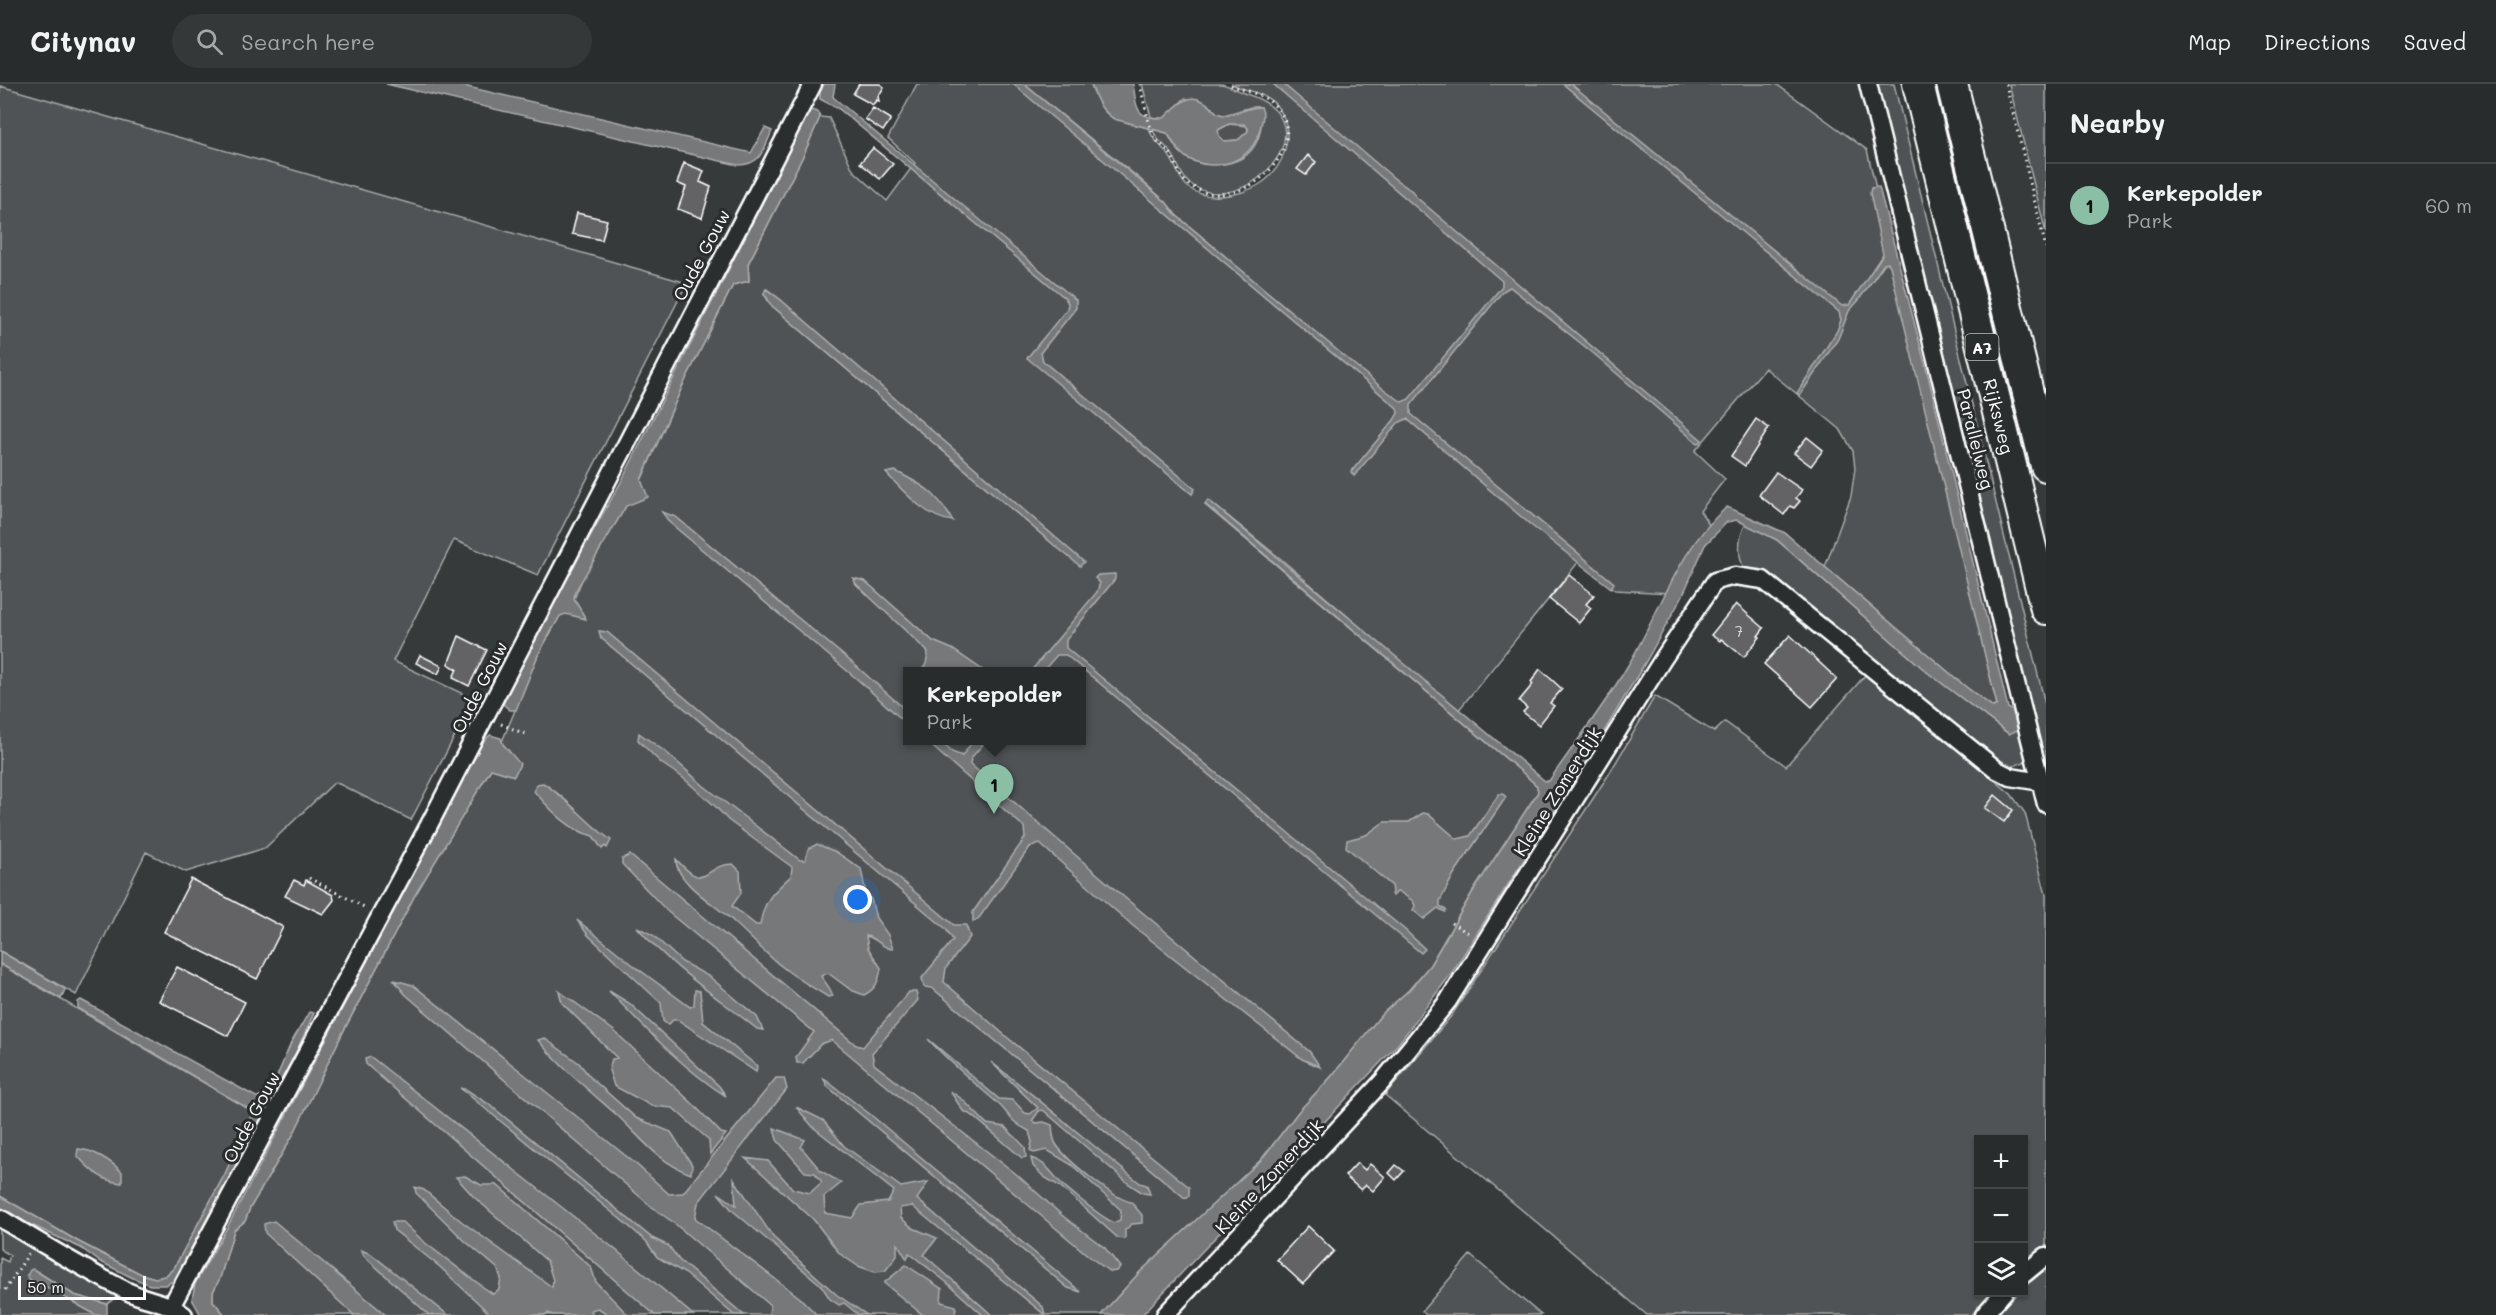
<!DOCTYPE html>
<meta charset="utf-8">
<style>
body{margin:0;font-family:Mali,sans-serif;background:#353838;color:#f1f3f6}
.controls{position:absolute;right:18px;bottom:18px;display:grid;overflow:hidden;border-radius:0px;box-shadow:0 2px 4px #0004}
.controls button{width:54px;height:54px;display:grid;place-items:center;padding:0;border:0;border-bottom:2px solid #454848;background:#292c2c;color:#f1f3f6;font:30px sans-serif}
.scale{position:absolute;left:18px;bottom:15px;width:128px;box-sizing:border-box;padding-left:6px;border:3px solid #fff;border-top:0;font-size:16px;line-height:21px;white-space:nowrap;color:#fff;-webkit-text-stroke:4px #2a2d2e;paint-order:stroke}
.you{position:absolute;left:858px;top:816px;width:21px;height:21px;margin:-15px;border:4px solid #fff;border-radius:50%;background:#1a73e8;box-shadow:0 0 0 9px #1a73e833}
.badge{display:grid;place-items:center;width:39px;height:39px;border-radius:50%;background:#8abfa5;color:#111;font-size:20px;font-weight:700}
.pin{position:absolute;translate:-50% -50px;filter:drop-shadow(0 2px 3px #0008)}
.pin::after{content:'';position:absolute;top:32px;width:21px;height:18px;background:inherit;clip-path:polygon(0 0,100% 0,50% 100%)}
.popup{position:absolute;left:903px;top:583px;width:183px;height:78px;box-sizing:border-box;display:grid;place-content:center;border-radius:0px;background:#292c2c;filter:drop-shadow(0 2px 4px #0005);font-size:20px;white-space:nowrap;color:#a5a7a9}
.popup b{font-size:22px;color:#f1f3f6}
.popup::after{content:'';position:absolute;left:50%;top:100%;margin-left:-12px;border:12px solid transparent;border-top-color:#292c2c}
.list{margin:0;padding:0;list-style:none}
h2{display:flex;justify-content:space-between;align-items:center;height:78px;margin:0;padding:0 24px;font-size:26px}
h2 small{font-size:20px;font-weight:400;color:#a5a7a9}
.list li{display:grid;grid-template-columns:39px 1fr auto;gap:18px;align-items:center;box-sizing:border-box;height:84px;padding:0 24px;border-top:2px solid #454848}
.list b{display:block;font-size:22px;white-space:nowrap}
.list p{margin:0;font-size:20px;white-space:nowrap;color:#a5a7a9}
.list em{font-size:20px;font-style:normal;color:#a5a7a9}
.icon{flex:none;width:33px;height:33px;fill:none;stroke:currentColor;stroke-width:2;stroke-linecap:round;stroke-linejoin:round}
.map{position:relative;flex:none;width:2046px;height:1231px;overflow:hidden}
header{display:flex;align-items:center;gap:36px;box-sizing:border-box;height:84px;padding:0 30px;background:#292c2c;border-bottom:2px solid #454848}
header strong{font-size:28px}
nav{display:flex;gap:33px;margin-inline-start:auto;font-size:21px}
.search{width:420px;height:54px;background:#353838;display:flex;align-items:center;gap:15px;box-sizing:border-box;padding:0 21px;border-radius:33px;color:#a5a7a9;font-size:22px}
main{display:flex}
aside{flex:1;background:#292c2c}
.map>svg:first-child{display:block}
</style>
<header>
<strong>Citynav</strong>
<div class="search"><svg class="icon" aria-label="search" viewBox="0 0 24 24"><circle cx="10" cy="10" r="6"/><path d="M15 15l6 6"/></svg>Search here</div>
<nav><a>Map</a><a>Directions</a><a>Saved</a></nav>
</header>
<main>
<div class="map">
<svg width="2046" height="1231" viewBox="0 0 2046 1231">
<rect width="100%" height="100%" fill="#373a3b"/>
<filter id="ink" filterUnits="userSpaceOnUse"><feTurbulence type="fractalNoise" baseFrequency=".0167" numOctaves="2"/><feDisplacementMap in="SourceGraphic" scale="12" xChannelSelector="R" yChannelSelector="G"/><feConvolveMatrix kernelMatrix="1 2 1 2 8 2 1 2 1" color-interpolation-filters="sRGB"/></filter>
<g filter="url(#ink)">
<path fill="#505354" stroke="#a8a9aa" stroke-width="1.5" fill-rule="evenodd" d="M 917,0 L 1018,0 L 1225,172 L 1176,131 L 1166,118 L 1140,95 L 1024,0 L 1091,0 C 1102,35 1116,36 1149,44 C 1152,57 1163,62 1170,73 C 1177,84 1179,96 1189,104 C 1210,120 1253,110 1270,92 C 1288,74 1294,41 1276,21 C 1264,8 1246,7 1231,0 L 1273,0 L 1298,20 L 1276,0 L 1776,0 L 1867,66 L 1997,621 L 1993,623 L 1966,603 L 1825,483 L 1851,412 L 1855,384 L 1853,367 L 1840,345 L 1765,284 L 1695,367 L 1725,395 L 1700,427 L 1710,442 L 1671,509 L 1615,506 L 1580,476 L 1458,627 L 1281,475 L 1208,416 L 1205,421 L 1523,689 L 1537,702 L 1538,708 L 1472,809 L 1430,881 L 1409,906 L 1382,930 L 1331,993 L 1299,1027 L 1261,1076 L 1139,1189 L 1101,1231 L 225,1231 L 213,1217 L 213,1208 L 220,1194 L 234,1146 L 245,1137 L 250,1124 L 293,1051 L 341,952 L 415,811 L 491,684 L 538,571 L 560,532 L 574,515 L 591,474 L 597,470 L 641,397 L 682,303 L 733,201 L 749,197 L 748,180 L 804,70 L 820,33 L 829,34 L 853,86 L 887,117 L 915,79 L 888,54 ZM 767,205 L 781,216 L 1083,478 L 1054,461 L 771,221 L 764,210 ZM 907,588 L 1081,588 L 1081,656 L 907,656 Z
M 1142,0 C 1168,0 1195,0 1221,0 C 1229,1 1238,7 1246,10 C 1340,39 1240,142 1188,98 C 1180,90 1178,79 1172,70 C 1166,61 1155,56 1153,45 L 1167,49 C 1171,54 1173,61 1177,65 C 1194,85 1237,87 1253,64 C 1262,52 1262,37 1261,23 L 1251,23 L 1224,31 L 1218,30 L 1209,21 L 1185,14 L 1164,35 L 1151,33 Z
M 1874,0 L 1894,0 L 2046,624 L 2046,689 Z
M 2009,0 L 2046,0 L 2046,149 Z
M 0,2 L 687,199 L 538,491 L 454,456 L 393,577 L 474,615 L 411,736 L 335,698 L 265,764 L 186,788 L 146,768 L 76,911 L 0,867 Z
M 1229,40 L 1247,42 L 1248,47 L 1238,56 L 1224,57 L 1219,52 L 1218,46 Z
M 1746,439 L 1777,456 L 1927,588 L 2006,648 L 2019,645 L 2026,672 L 2024,678 L 2011,683 L 2001,680 L 1754,488 L 1744,485 C 1737,469 1738,454 1746,439 Z
M 1867,589 L 2011,710 L 2025,729 L 2046,811 L 2046,1162 L 2024,1182 L 2024,1056 L 1978,1056 L 1978,1208 L 1995,1209 L 1971,1231 L 1647,1231 L 1385,1011 L 1452,931 L 1609,690 L 1655,612 L 1714,648 L 1725,638 L 1786,682 Z
M 0,880 L 249,1025 L 252,1030 L 225,1090 L 174,1184 L 165,1192 L 155,1194 L 141,1190 L 79,1158 L 0,1112 Z
M 0,1141 L 122,1209 L 107,1220 L 74,1211 L 38,1188 L 27,1191 L 96,1231 L 0,1231 L 0,1174 L 8,1178 L 10,1171 L 0,1165 Z
M 1470,1171 L 1541,1231 L 1426,1231 L 1422,1227 Z
M 2046,1185 L 2046,1231 L 1995,1231 L 2018,1209 L 2024,1208 L 2024,1203 Z"/>
<path fill="#767879" stroke="#adaeaf" stroke-width="1.5" fill-rule="evenodd" d="M 386,0 L 455,0 L 751,69 L 765,44 L 772,47 C 764,65 761,81 738,81 Z
M 824,0 L 835,0 L 833,13 L 1076,216 L 1076,224 L 1041,268 L 1043,277 L 1195,405 L 1192,410 L 1027,274 L 1067,225 L 1068,219 L 1065,214 L 839,25 L 820,15 L 820,8 Z
M 1013,0 L 1024,0 L 1166,118 L 1176,131 L 1381,303 L 1402,318 L 1409,315 L 1498,207 L 1502,202 L 1502,197 L 1273,0 L 1283,0 L 1395,95 L 1412,107 L 1416,113 L 1702,356 L 1699,359 L 1696,358 L 1593,269 L 1510,203 L 1503,207 L 1411,321 L 1411,330 L 1614,499 L 1611,504 L 1532,442 L 1407,335 L 1398,339 L 1354,392 L 1351,388 L 1394,336 L 1398,329 L 1397,324 Z
M 1091,0 L 1133,0 C 1137,23 1134,35 1164,34 C 1178,21 1190,4 1210,22 C 1215,27 1217,31 1225,31 C 1238,31 1248,22 1261,23 C 1265,30 1262,38 1260,45 C 1253,78 1215,90 1187,74 C 1176,67 1174,58 1167,49 L 1114,35 C 1100,26 1096,15 1091,0 ZM 1229,40 L 1244,40 L 1248,44 L 1248,47 L 1238,56 L 1224,57 L 1219,52 L 1218,46 Z
M 1563,0 L 1571,0 L 1842,222 L 1849,221 L 1883,170 L 1870,109 L 1871,104 L 1879,103 L 1929,295 L 2008,624 L 2016,629 L 2019,645 L 2009,650 L 1927,588 L 1777,456 L 1737,436 L 1727,438 L 1705,461 L 1682,513 L 1645,579 L 1581,686 L 1451,890 L 1398,960 L 1142,1231 L 1101,1231 L 1139,1189 L 1261,1076 L 1299,1027 L 1331,993 L 1382,930 L 1409,906 L 1430,881 L 1472,809 L 1538,708 L 1537,702 L 1523,689 L 1205,420 L 1208,416 L 1545,697 L 1549,697 C 1575,659 1604,622 1627,583 C 1659,530 1679,463 1727,423 L 1785,449 L 1966,603 L 1993,623 L 1997,621 L 1890,182 L 1888,179 L 1884,180 L 1858,217 L 1849,227 L 1838,255 L 1800,311 L 1797,309 L 1837,247 L 1841,236 L 1839,228 Z
M 811,26 L 818,28 L 820,33 L 804,70 L 748,180 L 749,197 L 733,201 L 682,303 L 641,396 L 648,413 L 626,422 L 575,508 L 574,515 L 586,535 L 566,530 L 560,532 L 538,571 L 516,626 L 510,626 L 503,620 L 547,528 L 621,398 L 809,27 Z
M 766,205 L 781,216 L 1084,478 L 1080,482 L 1054,461 L 771,221 L 764,209 Z
M 895,387 C 925,402 936,408 953,437 C 927,435 903,407 886,389 Z
M 662,428 L 676,433 L 855,581 L 907,627 L 907,640 L 857,595 L 670,439 Z
M 1115,490 L 1115,495 L 1066,556 L 1066,564 L 1405,846 L 1425,865 L 1421,869 L 1066,571 L 1057,571 L 1043,587 L 1031,587 L 1097,508 L 1100,499 L 1095,494 L 1098,491 Z
M 853,494 L 865,497 L 933,557 L 952,565 L 984,587 L 921,587 L 926,580 L 928,568 L 856,500 Z
M 599,547 L 607,548 L 954,841 L 966,841 L 970,853 L 946,884 L 944,898 L 1008,954 L 1189,1103 L 1189,1112 L 1185,1114 L 932,904 L 924,903 L 922,894 L 953,856 L 946,845 L 601,554 Z
M 639,649 L 667,669 L 704,702 L 800,776 L 805,776 L 808,765 L 817,760 L 836,768 L 861,785 L 866,810 L 871,815 L 876,834 L 888,851 L 893,865 C 883,865 877,854 866,852 L 868,864 L 881,884 C 879,897 876,905 864,911 L 851,906 L 828,889 L 821,892 L 830,905 L 833,912 L 828,913 C 814,904 799,896 785,885 C 767,872 751,853 734,838 C 719,823 675,799 676,775 C 708,811 703,780 733,780 L 740,787 L 741,809 L 732,822 L 756,841 L 760,841 C 764,816 772,809 791,792 L 792,783 L 728,736 L 715,722 L 682,693 L 661,679 L 638,656 Z
M 490,651 L 501,654 L 503,660 L 520,680 L 514,692 L 491,685 L 415,811 L 341,952 L 293,1051 L 250,1124 L 245,1137 L 234,1146 L 220,1194 L 213,1208 L 213,1217 L 225,1231 L 201,1231 L 192,1215 L 195,1200 L 228,1142 L 481,660 Z
M 926,657 L 940,657 L 952,668 L 962,672 L 973,657 L 986,657 L 971,674 L 970,680 L 1124,813 L 1310,968 L 1320,983 L 1302,975 L 1133,842 L 1040,760 L 1030,763 L 979,834 L 973,838 L 973,828 L 1025,754 L 1024,743 Z
M 543,699 C 569,715 586,739 611,756 L 607,764 L 605,762 L 602,765 L 593,752 C 568,746 551,726 534,707 L 537,700 Z
M 1499,710 L 1503,710 L 1506,713 L 1454,790 L 1440,817 L 1440,822 L 1446,826 L 1445,828 L 1438,824 L 1424,835 L 1413,826 L 1415,822 L 1413,817 L 1398,807 L 1393,812 L 1391,810 L 1393,808 L 1392,802 L 1346,763 L 1347,756 L 1366,751 L 1384,738 L 1409,738 L 1423,729 L 1428,730 L 1457,755 L 1470,752 Z
M 630,771 L 856,961 L 863,963 L 909,908 L 916,908 L 918,916 L 872,969 L 874,980 L 1015,1089 L 1064,1133 L 1105,1164 L 1120,1183 L 1116,1187 L 1110,1188 L 1090,1173 L 832,956 L 821,960 L 803,979 L 797,979 L 796,973 L 814,948 L 668,828 L 622,780 L 622,775 Z
M 577,836 L 637,884 L 690,923 L 694,921 L 695,906 L 700,907 L 703,938 L 757,982 L 756,988 L 678,936 L 673,936 L 668,941 L 663,937 L 661,919 L 588,851 Z
M 637,843 L 653,851 L 682,878 L 710,893 L 757,933 L 763,946 L 757,945 C 717,913 670,882 637,843 Z
M 0,867 L 65,905 L 61,915 L 0,880 Z
M 394,896 L 413,901 L 636,1080 L 669,1110 L 683,1109 L 776,994 L 784,994 L 787,1005 L 698,1119 L 695,1134 L 799,1213 L 817,1231 L 769,1231 L 770,1221 L 674,1139 L 653,1124 L 405,910 Z
M 559,907 L 613,946 L 692,1019 L 721,1049 L 726,1050 L 710,1070 L 709,1056 L 673,1024 L 652,1022 L 614,1002 L 609,986 L 612,975 L 617,974 L 562,919 Z
M 609,907 L 629,919 L 719,1002 L 726,1012 C 683,985 645,944 609,907 Z
M 81,916 L 256,1013 L 264,1012 L 272,1004 L 291,959 L 309,928 L 314,929 L 291,979 L 178,1194 L 166,1201 L 150,1201 L 133,1194 L 99,1177 L 81,1164 L 27,1139 L 0,1123 L 0,1112 L 79,1158 L 141,1190 L 155,1194 L 165,1192 L 174,1184 L 225,1090 L 252,1030 L 249,1025 L 78,924 L 78,918 Z
M 544,954 L 579,979 L 591,994 L 636,1034 L 671,1048 L 692,1081 L 691,1090 C 659,1079 642,1055 619,1033 C 591,1008 562,985 538,956 Z
M 928,955 L 999,1015 L 1013,1016 L 1025,1029 L 1030,1030 L 1038,1024 L 991,978 C 1042,1017 1090,1060 1140,1099 L 1147,1101 L 1150,1110 L 1143,1109 L 1129,1100 L 1043,1026 L 1039,1027 L 1032,1037 L 1036,1039 L 1044,1038 L 1052,1041 C 1053,1047 1052,1054 1056,1060 C 1065,1075 1114,1115 1131,1118 L 1142,1131 L 1142,1139 L 1132,1140 L 1125,1146 L 1125,1155 L 1118,1154 L 1061,1103 L 1044,1093 L 1033,1082 L 1031,1074 C 1048,1079 1051,1090 1063,1101 C 1079,1115 1095,1128 1113,1139 L 1120,1136 L 1121,1126 L 1072,1081 L 1047,1066 L 1034,1069 L 1030,1066 L 1032,1058 L 1029,1047 C 1008,1037 1009,1028 994,1016 C 971,996 948,977 928,955 Z
M 371,973 L 616,1166 L 693,1231 L 655,1231 L 366,980 L 365,975 Z
M 823,994 L 871,1031 L 1081,1208 L 1068,1204 L 828,1003 Z
M 460,1004 L 467,1006 L 490,1021 L 652,1154 L 669,1162 L 679,1176 L 744,1231 L 734,1231 L 686,1190 L 657,1173 L 646,1157 L 625,1139 Z
M 950,1007 L 962,1015 L 987,1040 L 1005,1043 L 1025,1063 L 1026,1073 L 1022,1074 L 973,1032 L 963,1027 Z
M 796,1023 L 823,1036 L 844,1062 L 901,1103 L 928,1098 L 917,1115 L 1043,1223 L 1045,1231 L 912,1122 L 900,1124 L 901,1134 L 913,1144 L 937,1154 L 924,1171 L 992,1231 L 983,1231 L 945,1197 L 909,1169 L 907,1175 L 897,1159 L 897,1172 L 885,1187 L 875,1188 L 858,1182 L 840,1170 L 813,1135 L 745,1074 L 768,1077 L 793,1105 L 810,1109 L 822,1098 L 815,1089 L 805,1088 L 777,1056 L 774,1044 L 805,1056 L 801,1063 L 821,1087 L 841,1099 L 824,1113 L 825,1129 L 852,1134 L 861,1121 L 888,1118 L 894,1107 L 813,1043 Z
M 78,1065 C 94,1066 111,1077 122,1088 L 122,1099 C 103,1098 89,1086 77,1071 Z
M 465,1092 L 481,1101 L 497,1101 L 591,1183 L 596,1198 L 628,1231 L 609,1231 L 598,1224 L 591,1226 L 593,1231 L 553,1231 L 548,1229 L 547,1231 L 491,1231 L 440,1183 L 394,1146 L 392,1138 L 403,1138 L 424,1158 L 483,1203 L 493,1210 L 499,1205 L 501,1194 L 497,1184 L 465,1157 L 416,1109 L 415,1103 L 424,1106 L 461,1137 L 552,1203 L 553,1196 L 547,1177 L 474,1113 L 456,1093 Z
M 734,1095 L 773,1153 L 837,1211 L 867,1231 L 859,1231 L 844,1219 L 839,1221 L 830,1215 L 821,1201 L 732,1126 L 718,1109 L 736,1121 Z
M 274,1137 L 386,1231 L 354,1231 L 265,1149 L 264,1140 Z
M 361,1166 L 371,1170 L 448,1231 L 429,1231 L 364,1172 Z
M 906,1181 L 942,1205 L 941,1218 L 956,1222 L 955,1231 L 923,1231 L 884,1199 Z
M 33,1185 L 74,1211 L 107,1220 L 107,1231 L 96,1231 L 46,1203 L 33,1199 L 27,1192 L 30,1186 Z"/>
<path fill="#636465" stroke="#fff" stroke-width="1.5" d="M 859,0 L 880,0 L 884,3 L 878,13 L 879,17 L 876,16 L 873,21 L 853,10 Z
M 873,24 L 891,35 L 883,47 L 865,35 Z
M 873,64 L 893,80 L 880,95 L 860,79 Z
M 1308,71 L 1316,78 L 1306,91 L 1297,85 Z
M 684,79 L 704,87 L 700,98 L 711,103 L 702,134 L 678,125 L 686,103 L 677,99 Z
M 577,129 L 607,136 L 602,156 L 572,150 Z
M 1756,335 L 1769,344 L 1745,382 L 1731,372 Z
M 1807,353 L 1823,366 L 1811,382 L 1794,369 Z
M 1776,388 L 1802,406 L 1796,414 L 1800,417 L 1794,424 L 1790,422 L 1784,431 L 1759,411 Z
M 1569,491 L 1594,511 L 1586,520 L 1591,524 L 1579,539 L 1549,515 Z
M 1736,520 L 1764,544 L 1758,552 L 1760,553 L 1744,573 L 1721,555 L 1720,557 L 1711,551 Z
M 1790,551 L 1837,595 L 1812,623 L 1764,580 Z
M 459,552 L 487,566 L 469,602 L 453,594 L 457,585 L 448,580 Z
M 420,571 L 442,582 L 438,590 L 416,579 Z
M 1540,585 L 1562,605 L 1550,619 L 1554,622 L 1539,641 L 1523,628 L 1527,624 L 1519,617 L 1533,600 L 1531,598 Z
M 1995,711 L 2013,726 L 2004,738 L 1985,724 Z
M 191,795 L 283,843 L 257,895 L 164,848 Z
M 294,796 L 304,801 L 306,796 L 333,811 L 334,816 L 323,830 L 285,812 Z
M 177,883 L 245,918 L 228,952 L 159,917 Z
M 1357,1079 L 1365,1086 L 1370,1080 L 1385,1093 L 1373,1107 L 1366,1101 L 1361,1106 L 1345,1092 Z
M 1396,1081 L 1404,1087 L 1396,1096 L 1389,1089 Z
M 1308,1142 L 1334,1167 L 1303,1200 L 1277,1176 Z"/>
<g fill="none" stroke-linecap="round" stroke-linejoin="round">
<g stroke="#fff" stroke-width="21">
<path id="street" d="M 1868,0 L 2046,720
M 0,1134 C 42,1160 85,1186 129,1208 C 148,1217 167,1217 184,1231
M 2024,1190 L 2046,1172
M 172,1221 L 430,739 L 813,0
M 1165,1231 L 1382,998 L 1448,917 L 1663,575 L 1715,497 L 1735,492 L 1763,496 L 1997,686 L 2011,693 L 2041,698
M 1984,1231 L 2004,1208"/>
</g>
<g stroke="#fff" stroke-width="34">
<g id="highway">
<path id="s1" d="M 1918,0 L 2046,525"/>
<path d="M 1952,0 L 2046,382"/>
</g>
</g>
<path stroke="#fff" stroke-width="3" stroke-dasharray="1.5 4.5" stroke-linecap="butt" d="M 1140,0 C 1141,7 1151,49 1154,53 C 1158,59 1165,63 1170,69 C 1177,79 1178,93 1188,100 C 1238,138 1319,60 1273,20 C 1261,9 1242,6 1227,0
M 2006,0 L 2046,164
M 501,640 L 525,650
M 309,794 L 366,824
M 1451,839 L 1470,850
M 5,1206 L 29,1169"/>
<use href="#street" stroke="#2a2d2e" stroke-width="16"/>
<use href="#highway" stroke="#2a2d2e" stroke-width="30"/>
</g>
</g>
<g text-anchor="middle" dominant-baseline="central" stroke-width="6" stroke-linejoin="round" paint-order="stroke">
<g font-size="15" fill="#d8d8d8">
<text x="1739" y="547">7</text>
</g>
<rect fill="#2a2d2e" stroke="#bfc0c0" stroke-width="1.5" x="1965.5" y="250" width="33" height="26" rx="4.5"/>
<g font-size="16" font-weight="bold" fill="#fff">
<text x="1982" y="263">A7</text>
</g>
<g font-size="18" fill="#fff" stroke="#2a2d2e">
<text transform="translate(701 171) rotate(-62)">Oude Gouw</text>
<text stroke="none"><textPath href="#s1" startOffset="342">Rijksweg</textPath></text>
<text transform="translate(1976 355) rotate(76)">Parallelweg</text>
<text transform="translate(479 603) rotate(-63)">Oude Gouw</text>
<text transform="translate(1557 707) rotate(-58)">Kleine Zomerdijk</text>
<text transform="translate(251 1033) rotate(-62)">Oude Gouw</text>
<text transform="translate(1269 1092) rotate(-47)">Kleine Zomerdijk</text>
</g>
</g>
</svg>
<div class="controls">
<button>+</button>
<button>−</button>
<button><svg class="icon" aria-label="layers" viewBox="0 0 24 24"><path d="M12 4l9 5-9 5-9-5zM3 14l9 5 9-5"/></svg></button>
</div>
<div class="scale">50 m</div>
<div class="you"></div>
<div class="pin badge" style="left:994px;top:730px">1</div>
<div class="popup"><b>Kerkepolder</b>Park</div>
</div>
<aside>
<h2>Nearby<small></small></h2>
<ul class="list">
<li><span class="badge">1</span><div><b>Kerkepolder</b><p>Park</p></div><em>60 m</em></li>
</ul>
</aside>
</main>
